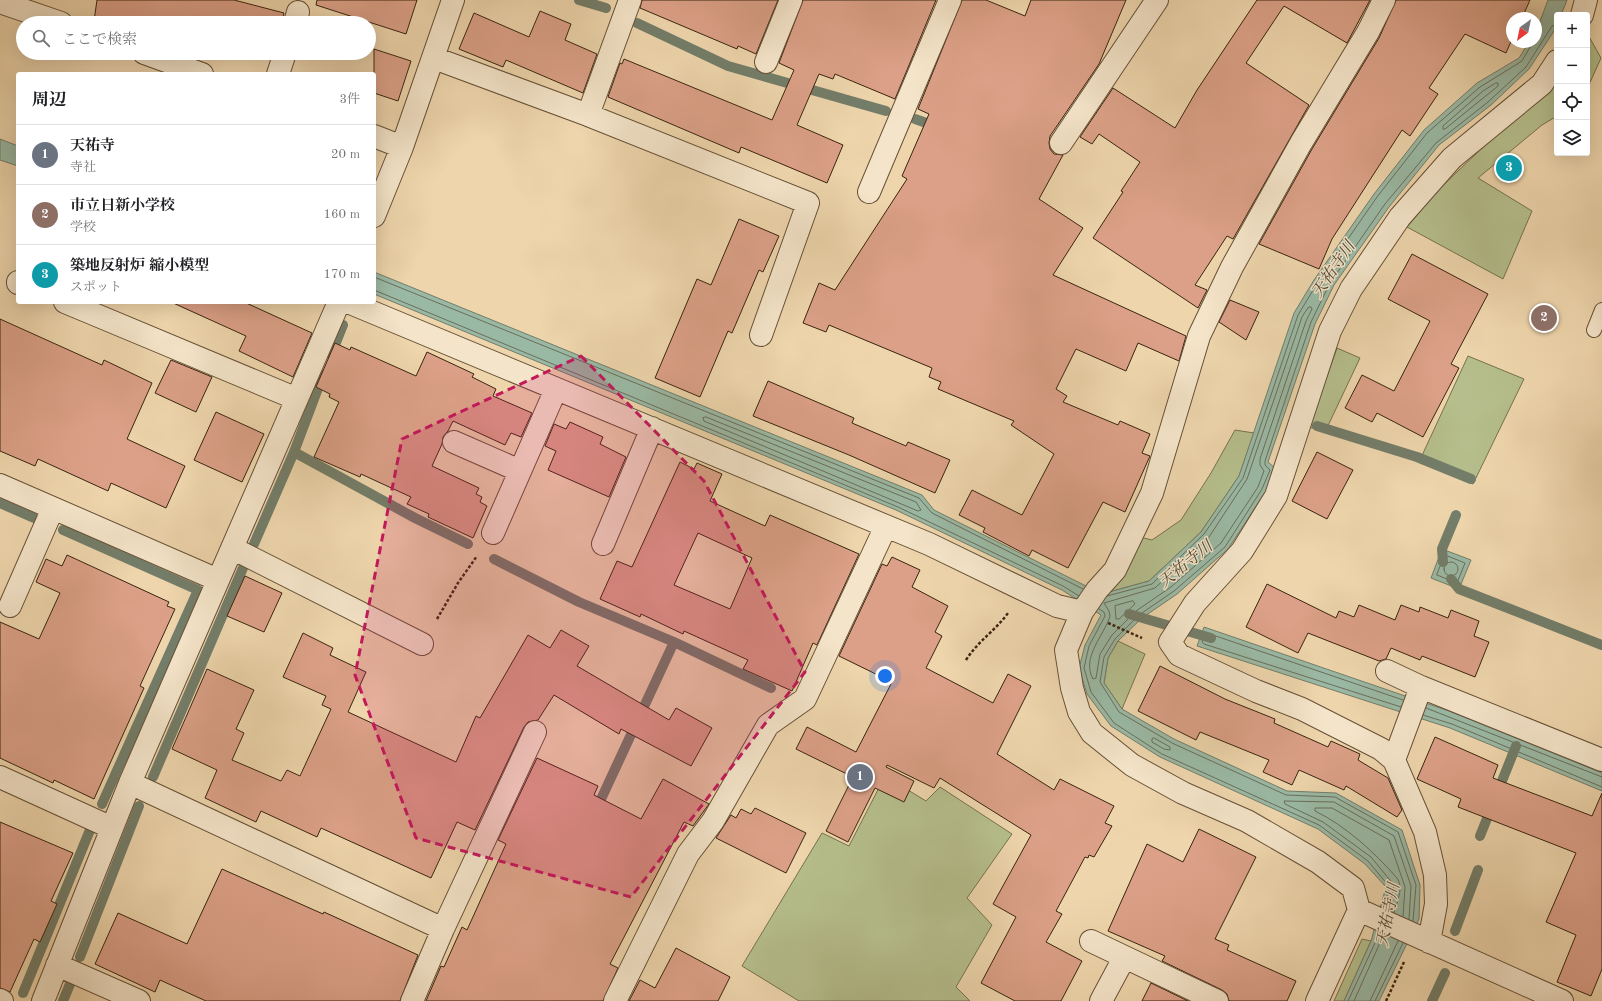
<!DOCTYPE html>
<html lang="ja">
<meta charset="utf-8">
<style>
body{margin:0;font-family:"Old Standard TT","Noto Serif JP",serif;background:#f2f2f2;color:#202124}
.controls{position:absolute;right:12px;top:12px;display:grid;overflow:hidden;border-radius:4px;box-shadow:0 4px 16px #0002}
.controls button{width:36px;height:36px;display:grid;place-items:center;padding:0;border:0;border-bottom:1px solid #e0e0e0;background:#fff;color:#202124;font:20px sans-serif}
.compass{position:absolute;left:1506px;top:12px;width:36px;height:36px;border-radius:50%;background:#fff;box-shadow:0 4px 16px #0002;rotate:213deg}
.you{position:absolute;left:885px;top:676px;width:14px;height:14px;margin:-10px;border:3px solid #fff;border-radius:50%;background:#1a73e8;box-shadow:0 0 0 6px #1a73e833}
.badge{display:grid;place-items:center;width:26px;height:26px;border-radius:50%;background:#8f2418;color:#fff;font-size:13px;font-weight:700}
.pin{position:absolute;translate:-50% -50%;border:2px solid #fff;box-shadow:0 1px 4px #0006}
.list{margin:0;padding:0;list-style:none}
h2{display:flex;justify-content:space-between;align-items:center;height:52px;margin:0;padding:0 16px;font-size:17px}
h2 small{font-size:13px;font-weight:400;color:#757577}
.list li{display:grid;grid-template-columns:26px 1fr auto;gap:12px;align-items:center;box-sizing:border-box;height:60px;padding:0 16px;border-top:1px solid #e0e0e0}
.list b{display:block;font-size:15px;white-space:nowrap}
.list p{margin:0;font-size:13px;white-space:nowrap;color:#757577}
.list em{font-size:13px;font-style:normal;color:#757577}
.icon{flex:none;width:22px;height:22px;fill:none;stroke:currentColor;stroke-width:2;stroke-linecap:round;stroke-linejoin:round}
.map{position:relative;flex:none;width:1602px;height:1001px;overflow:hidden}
.search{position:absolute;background:#fff;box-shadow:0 4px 16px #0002;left:16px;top:16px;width:360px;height:44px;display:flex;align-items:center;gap:10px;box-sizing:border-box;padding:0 14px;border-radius:22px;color:#757577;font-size:15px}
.panel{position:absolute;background:#fff;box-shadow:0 4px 16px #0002;left:16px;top:72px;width:360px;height:232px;border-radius:4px}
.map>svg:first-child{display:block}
</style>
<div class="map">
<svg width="1602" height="1001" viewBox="0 0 1602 1001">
<rect width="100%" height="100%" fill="#eed5ac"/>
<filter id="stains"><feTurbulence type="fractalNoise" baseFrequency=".005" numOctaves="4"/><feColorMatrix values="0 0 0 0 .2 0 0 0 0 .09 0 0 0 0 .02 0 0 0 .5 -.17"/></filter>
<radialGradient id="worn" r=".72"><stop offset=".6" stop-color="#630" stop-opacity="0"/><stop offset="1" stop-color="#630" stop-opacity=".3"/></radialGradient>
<path fill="#b5be8c" stroke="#77714e" d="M 1587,33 L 1601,58 L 1587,89 Z
M 1557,77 L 1557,116 L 1542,125 L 1478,178 L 1532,211 L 1503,279 L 1407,227 L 1438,190 Z
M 1337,348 L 1360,358 L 1325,432 L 1309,427 Z
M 1468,356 L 1524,379 L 1473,484 L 1419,462 Z
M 1235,430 L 1254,433 L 1239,476 L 1201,532 L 1149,581 L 1102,594 L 1140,537 L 1152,540 L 1181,520 L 1211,473 Z
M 1118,641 L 1145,654 L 1122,709 L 1104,683 L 1108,658 Z
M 885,776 L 926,801 L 940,787 L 1012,834 L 967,898 L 992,925 L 956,987 L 970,1001 L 799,1001 L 742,966 L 822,833 L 849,846 Z
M 1362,939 L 1371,941 L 1344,1001 L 1334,1001 Z"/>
<path fill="#9ab9a5" stroke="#737d69" d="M 1548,0 L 1567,0 L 1561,15 L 1557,15 L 1557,24 L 1554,31 L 1529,69 L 1491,105 L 1439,145 L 1389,207 L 1334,285 L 1315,324 L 1268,462 L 1275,468 L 1266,491 L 1228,549 L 1177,594 L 1142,618 L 1118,641 L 1108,658 L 1104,683 L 1122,709 L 1174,739 L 1287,791 L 1336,793 L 1402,830 L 1420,885 L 1419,919 L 1379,1001 L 1344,1001 L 1371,941 L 1386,887 L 1365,864 L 1318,829 L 1160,757 L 1111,726 L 1087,694 L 1079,668 L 1085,645 L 1101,615 L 1062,590 L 896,510 L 374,294 L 374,272 L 922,495 L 934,510 L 1102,594 L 1149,581 L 1201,532 L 1239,476 L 1294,313 L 1314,280 L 1374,194 L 1424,130 L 1477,83 L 1519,58 L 1529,42 L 1536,42 L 1536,32 Z
M 0,139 L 18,146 L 18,166 L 0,160 Z
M 1442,549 L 1471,560 L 1459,589 L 1431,578 Z
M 1204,627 L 1449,711 L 1602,773 L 1602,791 L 1450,728 L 1197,646 Z"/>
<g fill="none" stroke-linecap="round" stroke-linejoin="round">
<path stroke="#6a6e5a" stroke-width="1" d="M 1496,83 L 1498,83 L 1498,86 L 1445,129 L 1443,129 L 1443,126 L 1483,91 Z
M 374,277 L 919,498 L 932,513 L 1083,589
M 374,290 L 898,507 L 1063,586 L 1079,596
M 1309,307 L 1311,307 L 1312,309 L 1306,321 L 1260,459 L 1260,465 L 1264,471 L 1258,487 L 1221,543 L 1171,587 L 1136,611 L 1112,635 L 1100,654 L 1096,678 L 1093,679 C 1081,657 1104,636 1110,616 L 1109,611 L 1104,603 L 1155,588 L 1209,537 L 1247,479 L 1302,317 Z
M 706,417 L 916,502 L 921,510 L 918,511 L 704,421 L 703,418 Z
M 1445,555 L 1465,563 L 1457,583 L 1437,575 Z
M1444 569a7 7 0 1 1 14 0a7 7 0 1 1-14 0Z
M 1107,596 L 1152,584 L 1204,534 L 1243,478 L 1298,315 L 1318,282 L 1377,197 L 1427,133 L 1480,87 L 1522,61 L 1533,42
M 1133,601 L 1135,604 L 1119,619 L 1116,619 L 1115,606 Z
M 1099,609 L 1104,612 L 1105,616 L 1089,646 L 1084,668 L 1091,692 L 1114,723 L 1162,754 L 1319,825 L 1368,861 L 1388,885 L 1389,889 L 1384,908
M 1401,707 L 1204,644 L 1202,642 L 1204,636 L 1207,633 L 1403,700
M 1426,708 L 1602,777
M 1423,715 L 1452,724 L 1602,787
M 1154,738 L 1170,747 L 1170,750 L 1164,749 L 1152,742 L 1152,739 Z
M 1389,910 L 1394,885 L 1371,857 L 1323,822 L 1285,804 L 1284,801 L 1334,802 L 1394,836 L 1411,886 L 1409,919
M 1394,913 C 1397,901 1404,888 1397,878 C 1374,852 1346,826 1315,811 L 1315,808 L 1332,808 L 1389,840 L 1405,887 L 1403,917
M 1413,921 L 1416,885 L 1398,832 L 1335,797 L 1286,795 L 1172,743 L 1119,712 L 1100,682 L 1104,657 L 1115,639 L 1139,615 L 1174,591 L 1225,547 L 1262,489 L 1270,470 L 1265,465 L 1265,461 L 1311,322 L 1330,283 L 1385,204 L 1436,143 L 1488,102 L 1526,67 L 1552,26 L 1557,25
M 1348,1001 L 1375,943 L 1378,932
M 1354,1001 L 1379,945 L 1382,934
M 1370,1001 L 1398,941
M 1375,1001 L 1403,943"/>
<path stroke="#737d69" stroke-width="10" d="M 579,0 L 606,8
M 637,23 L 728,66 L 886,111
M 915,119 L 938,127
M 331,355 L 343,325
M 1317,426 L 1417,457 L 1471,479
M 294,452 L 415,518 L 468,544
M 0,503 L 34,518
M 63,530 L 198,590 L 102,804
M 254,544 L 294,452 L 323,375
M 494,559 L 579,602 L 674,642 L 596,810
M 1443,562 L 1442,549 L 1456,515
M 1451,579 L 1459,589 L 1602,645
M 1129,614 L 1211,638
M 674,642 L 771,688
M 153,777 L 243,568
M 1480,836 L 1516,746
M 1455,931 L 1478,870
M 80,957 L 139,806
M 23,993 L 90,830
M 63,1001 L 70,984
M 1432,1001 L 1445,973"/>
</g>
<path fill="#dba087" stroke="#39240f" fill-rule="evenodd" d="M 97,0 L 234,0 L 284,13 L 281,23 L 101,23 L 94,21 Z
M 317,0 L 417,0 L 406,34 L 316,5 Z
M 642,0 L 778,0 L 756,54 L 738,46 L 737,49 L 640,8 Z
M 803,0 L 936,0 L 895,99 L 835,74 L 833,79 L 819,74 L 797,125 L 843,145 L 827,183 L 741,147 L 739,153 L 608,97 L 620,63 L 622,64 L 624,59 L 772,120 L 794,70 L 779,63 Z
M 962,0 L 986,0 L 1025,16 L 1031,0 L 1126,0 L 1099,64 L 1050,136 L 1049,143 L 1050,149 L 1054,154 L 1063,155 L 1039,199 L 1083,228 L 1053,275 L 1186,336 L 1179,361 L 1138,343 L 1126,371 L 1076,349 L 1056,389 L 1067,396 L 1063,402 L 1118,425 L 1120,421 L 1150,434 L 1142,453 L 1150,456 L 1125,512 L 1103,502 L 1068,568 L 1032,550 L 1029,556 L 983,532 L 985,528 L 959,515 L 972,490 L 1022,515 L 1054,454 L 1011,425 L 1014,421 L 938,389 L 941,382 L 929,377 L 932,368 L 829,325 L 826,332 L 803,323 L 819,283 L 835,290 L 907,179 L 902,176 L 929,114 L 918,109 Z
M 1257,0 L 1370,0 L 1347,43 L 1284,6 L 1246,63 L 1309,105 L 1233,239 L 1227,236 L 1195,285 L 1207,290 L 1198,308 L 1093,238 L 1123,192 L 1121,191 L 1140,162 L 1099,134 L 1092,144 L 1080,137 L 1113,88 L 1175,128 L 1197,90 Z
M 1396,0 L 1530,0 L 1522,18 L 1512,18 L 1512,39 L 1506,53 L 1465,34 L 1429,88 L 1438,94 L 1410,136 L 1402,130 L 1332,239 L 1319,269 L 1259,244 L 1312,149 L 1379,38 Z
M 540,11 L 571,24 L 565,40 L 597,54 L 583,93 L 506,60 L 503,67 L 459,49 L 474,13 L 529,37 Z
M 374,49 L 411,61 L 398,101 L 374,93 Z
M 739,219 L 779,236 L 763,272 L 759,270 L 732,333 L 728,331 L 700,397 L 655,378 L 697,279 L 711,285 Z
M 1412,254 L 1488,294 L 1451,364 L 1459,368 L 1423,437 L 1377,413 L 1372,422 L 1345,408 L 1362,375 L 1394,391 L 1430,321 L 1388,299 Z
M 1230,300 L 1259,312 L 1246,340 L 1219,322 Z
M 171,302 L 244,302 L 312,333 L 293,377 L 239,351 L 246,336 Z
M 0,319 L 102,365 L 104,360 L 152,383 L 127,439 L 185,466 L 166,508 L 111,483 L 108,491 L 38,459 L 35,466 L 0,451 Z
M 335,343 L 350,350 L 351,347 L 416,376 L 427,352 L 474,374 L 472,377 L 496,389 L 493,396 L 532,413 L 521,437 L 511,433 L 505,445 L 453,421 L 448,431 L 443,437 L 442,444 L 432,466 L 479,488 L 476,494 L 482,497 L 480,502 L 487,506 L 473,538 L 428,517 L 429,514 L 407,504 L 411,497 L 361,474 L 360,477 L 314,457 L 339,402 L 329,397 L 330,394 L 316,387 Z
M 171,360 L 212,377 L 196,412 L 155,393 Z
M 768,381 L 854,418 L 852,423 L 906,446 L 908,442 L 950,460 L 935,493 L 849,455 L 753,416 Z
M 216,412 L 264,434 L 242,482 L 194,460 Z
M 570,422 L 603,437 L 600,444 L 626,457 L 609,497 L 548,470 L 556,451 L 545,446 L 554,424 L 566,429 Z
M 1317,452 L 1353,470 L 1327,519 L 1292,501 Z
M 680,462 L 694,469 L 697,463 L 722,474 L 710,501 L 765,526 L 770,515 L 859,554 L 817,645 L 813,643 L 792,691 L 743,669 L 748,660 L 684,631 L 683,634 L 641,614 L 640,617 L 600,599 L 617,561 L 632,567 ZM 698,533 L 752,558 L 730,609 L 674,585 Z
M 67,555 L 169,602 L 167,606 L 175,609 L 140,686 L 144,688 L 94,799 L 54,780 L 53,783 L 0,758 L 0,622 L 39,639 L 60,593 L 36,582 L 46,559 L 62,566 Z
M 892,557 L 920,570 L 912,587 L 948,606 L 935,632 L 942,636 L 926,668 L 993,703 L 1008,674 L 1031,686 L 997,754 L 1054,790 L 1060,779 L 1114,806 L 1105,823 L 1112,826 L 1094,857 L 1089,855 L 1088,858 L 1085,857 L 1056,911 L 1062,914 L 1046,942 L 1082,961 L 1061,1001 L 1015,1001 L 981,983 L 1016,917 L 993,904 L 1031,835 L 940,778 L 934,788 L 887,765 L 886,767 L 914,781 L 904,802 L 875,788 L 848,842 L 826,831 L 853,777 L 796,749 L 807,727 L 856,752 L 892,682 L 839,656 L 882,564 L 887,566 Z
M 245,576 L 282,593 L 264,632 L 227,616 Z
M 1267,584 L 1336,618 L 1339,611 L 1354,617 L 1359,605 L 1395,620 L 1401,605 L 1419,612 L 1420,607 L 1448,618 L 1451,610 L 1479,621 L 1474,636 L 1489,642 L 1475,677 L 1422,656 L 1420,660 L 1391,648 L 1386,659 L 1379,661 L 1308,633 L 1298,653 L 1246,627 Z
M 561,630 L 589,646 L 577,666 L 669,720 L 676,708 L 712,728 L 691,766 L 621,729 L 619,734 L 554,695 L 538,720 L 528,722 L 524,727 L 475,830 L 457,822 L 431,878 L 321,828 L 317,837 L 261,811 L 256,822 L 205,798 L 217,770 L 172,749 L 207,669 L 254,690 L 236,729 L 244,733 L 232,760 L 281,781 L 287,770 L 300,776 L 331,709 L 322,705 L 326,696 L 283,677 L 303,633 L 333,648 L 330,655 L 366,672 L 348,712 L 456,762 L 476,716 L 480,718 L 528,635 L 550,648 Z
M 1160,666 L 1225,699 L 1275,719 L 1274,723 L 1328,747 L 1331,741 L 1360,754 L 1358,760 L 1388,778 L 1402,810 L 1397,817 L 1346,786 L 1344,790 L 1299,770 L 1292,785 L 1263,772 L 1269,760 L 1200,732 L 1196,740 L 1138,711 Z
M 1435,737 L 1498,765 L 1493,778 L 1592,816 L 1602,793 L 1602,969 L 1591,996 L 1557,982 L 1576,935 L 1546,922 L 1576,853 L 1458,807 L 1461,799 L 1417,779 Z
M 537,758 L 598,786 L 594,795 L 641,819 L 663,779 L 709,804 L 693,826 L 684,822 L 610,964 L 618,968 L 603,1001 L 426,1001 L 441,966 L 444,967 L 462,927 L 467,930 L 506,844 L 498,840 Z
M 755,808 L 806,833 L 786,873 L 716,838 L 731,815 L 736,818 L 741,809 L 751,814 Z
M 0,822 L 73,853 L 51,901 L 57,904 L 40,942 L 34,939 L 10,992 L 0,988 Z
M 1199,829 L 1256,857 L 1215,939 L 1229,945 L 1227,950 L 1296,981 L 1287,1001 L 1229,1001 L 1227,994 L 1222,990 L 1162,961 L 1165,956 L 1108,931 L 1147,844 L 1183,862 Z
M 222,869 L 323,914 L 324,912 L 418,955 L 400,1001 L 206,1001 L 160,980 L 155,992 L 95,964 L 118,913 L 187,944 Z
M 676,948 L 730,977 L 718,1001 L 629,1001 L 640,980 L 655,988 Z
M 1151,983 L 1188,1001 L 1142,1001 Z"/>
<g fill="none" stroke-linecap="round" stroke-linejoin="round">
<g stroke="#665036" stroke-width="16">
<path id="service" d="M 1594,330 L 1602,310"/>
</g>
<g stroke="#665036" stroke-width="24">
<path id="minor" d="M 0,2 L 61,23
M 1582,15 L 1586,0
M 295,23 L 298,12
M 144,53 L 202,74
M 434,58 L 588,115 L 808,203 L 761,335
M 766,62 L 791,0
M 278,74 L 285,53
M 588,115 L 630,0
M 374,136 L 402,147
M 1061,143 L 1157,0
M 869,192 L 950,0
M 374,216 L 402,147 L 453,0
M 18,282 L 18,283
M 65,302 L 297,399
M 348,302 L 929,544 L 1057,606 L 1082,612
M 454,442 L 520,471
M 0,485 L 218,580
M 493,533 L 556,389
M 603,544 L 652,428
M 232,548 L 422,644
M 10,606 L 53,508
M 1387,671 L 1421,687 L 1602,760
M 1394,760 L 1421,687
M 0,777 L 112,828
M 130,783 L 443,929
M 1359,910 L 1562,1001
M 1091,941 L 1217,1001
M 1429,942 L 1436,904 L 1435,875 L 1425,832 L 1394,760 L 1381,749 L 1302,709 L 1256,691 L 1179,655 L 1170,642 L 1195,603 L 1242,551 L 1276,496 L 1330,331 L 1351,289 L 1400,217 L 1452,158 L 1542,84 L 1557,61
M 57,965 L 139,1001
M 0,1000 L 2,1001
M 43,1001 L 130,783 L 339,302
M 412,1001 L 443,929 L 535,732
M 615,1001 L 688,854 L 713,821 L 768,725 L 805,699 L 886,526
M 1101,1001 L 1124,958
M 1317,1001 L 1359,910 L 1353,888 L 1318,862 L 1247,821 L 1183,793 L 1132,765 L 1092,733 L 1079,712 L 1072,688 L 1066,650 L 1082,612 L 1097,590 L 1115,570 L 1152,493 L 1199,336 L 1232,267 L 1301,143 L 1368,32 L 1384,0"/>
</g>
<path stroke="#39240f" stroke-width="2.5" stroke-dasharray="3 2" stroke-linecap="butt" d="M 437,619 L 458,583 L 477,556
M 1108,623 L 1142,638
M 966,660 C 978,641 995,631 1008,613
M 1386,1001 L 1404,962"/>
<use href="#service" stroke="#f4e4c9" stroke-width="14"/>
<use href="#minor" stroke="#f4e4c9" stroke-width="22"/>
</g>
<path fill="#c2185b" fill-opacity="0.2" stroke="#c2185b" stroke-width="3" stroke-dasharray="8 5" stroke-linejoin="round" d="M 581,356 L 704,481 L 805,672 L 631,897 L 416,838 L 355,675 L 402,439 Z"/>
<g text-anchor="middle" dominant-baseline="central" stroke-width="3" stroke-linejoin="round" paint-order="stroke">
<g font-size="16" font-style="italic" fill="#514934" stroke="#f4e4c9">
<text transform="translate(1334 270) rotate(-56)">天祐寺川</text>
<text transform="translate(1186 565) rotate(-39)">天祐寺川</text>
<text transform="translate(1389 915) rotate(-79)">天祐寺川</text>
</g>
</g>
<rect width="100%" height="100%" filter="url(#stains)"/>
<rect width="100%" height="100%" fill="url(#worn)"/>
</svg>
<div class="controls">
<button>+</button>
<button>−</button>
<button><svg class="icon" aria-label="locate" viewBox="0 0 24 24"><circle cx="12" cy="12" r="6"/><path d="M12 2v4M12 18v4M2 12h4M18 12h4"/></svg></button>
<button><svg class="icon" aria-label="layers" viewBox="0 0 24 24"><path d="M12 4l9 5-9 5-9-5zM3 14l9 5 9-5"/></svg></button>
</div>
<svg class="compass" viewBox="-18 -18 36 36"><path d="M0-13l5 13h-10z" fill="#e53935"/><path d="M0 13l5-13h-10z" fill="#757577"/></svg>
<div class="you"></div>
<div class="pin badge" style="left:860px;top:777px;background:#6b7280">1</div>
<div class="pin badge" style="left:1544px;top:318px;background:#8d6e63">2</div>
<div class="pin badge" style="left:1509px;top:168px;background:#0f9aa8">3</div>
<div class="search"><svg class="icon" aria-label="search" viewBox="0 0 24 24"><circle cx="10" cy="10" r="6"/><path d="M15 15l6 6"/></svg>ここで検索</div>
<section class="panel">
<h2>周辺<small>3件</small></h2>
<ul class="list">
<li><span class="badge" style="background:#6b7280">1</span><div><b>天祐寺</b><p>寺社</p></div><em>20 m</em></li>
<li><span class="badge" style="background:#8d6e63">2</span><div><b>市立日新小学校</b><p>学校</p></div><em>160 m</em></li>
<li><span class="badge" style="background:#0f9aa8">3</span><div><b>築地反射炉 縮小模型</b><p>スポット</p></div><em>170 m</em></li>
</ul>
</section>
</div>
